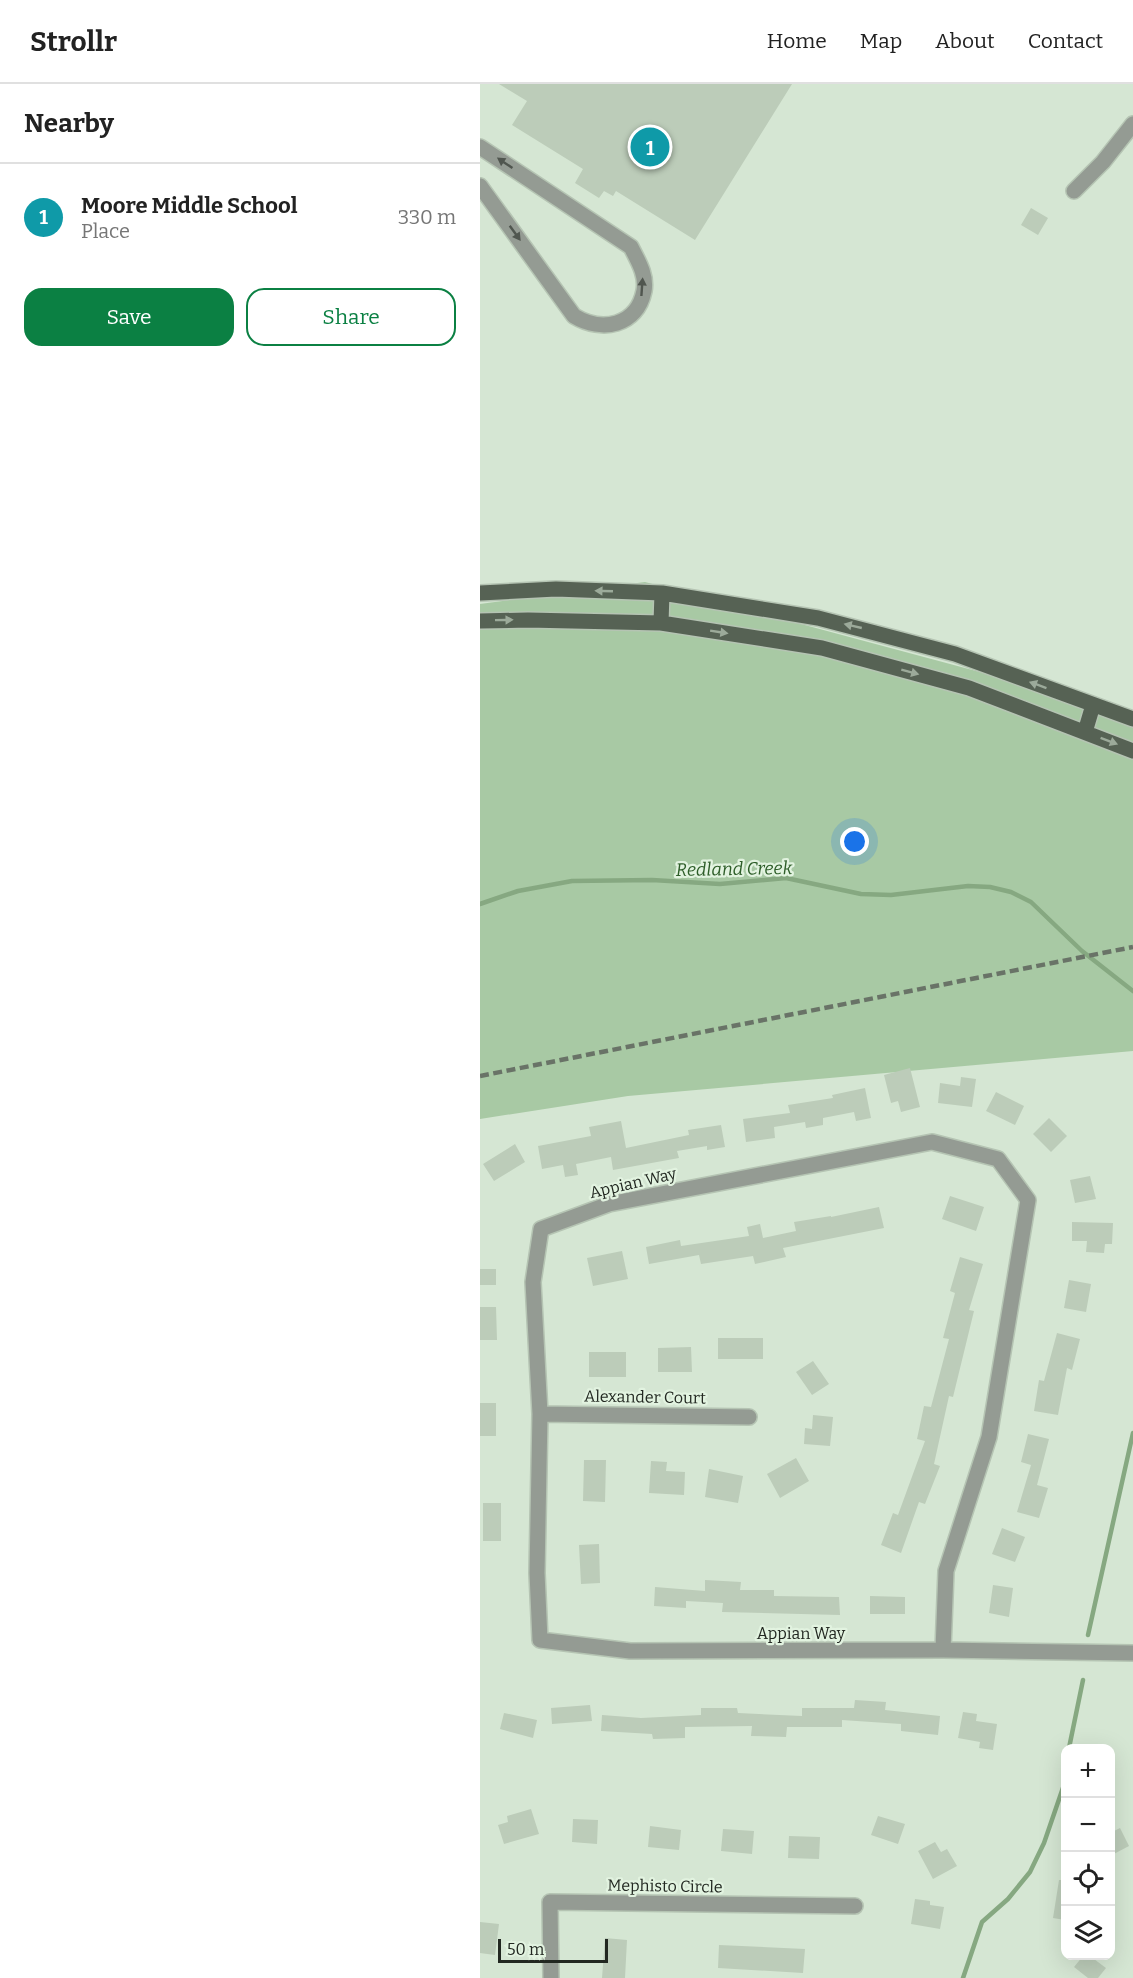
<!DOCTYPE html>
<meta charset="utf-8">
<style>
body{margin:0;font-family:Bitter,serif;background:#f6f6f6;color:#222}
.controls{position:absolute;right:18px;bottom:18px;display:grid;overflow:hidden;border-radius:12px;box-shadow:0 6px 24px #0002}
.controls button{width:54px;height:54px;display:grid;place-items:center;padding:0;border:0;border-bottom:2px solid #e0e0e0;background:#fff;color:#222;font:30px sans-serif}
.scale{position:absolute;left:18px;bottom:15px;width:110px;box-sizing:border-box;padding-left:6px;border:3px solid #222821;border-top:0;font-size:16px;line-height:21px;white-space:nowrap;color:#222821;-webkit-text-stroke:4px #e2f3e0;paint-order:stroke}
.you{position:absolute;left:375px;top:758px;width:21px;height:21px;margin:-15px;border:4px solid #fff;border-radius:50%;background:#1a73e8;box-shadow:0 0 0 9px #1a73e833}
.badge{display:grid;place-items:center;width:39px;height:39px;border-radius:50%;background:#0b8043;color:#fff;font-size:20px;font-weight:700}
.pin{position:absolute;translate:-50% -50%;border:3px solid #fff;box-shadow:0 2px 6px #0006}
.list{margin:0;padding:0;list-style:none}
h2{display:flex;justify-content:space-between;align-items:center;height:78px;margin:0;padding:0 24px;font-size:26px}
h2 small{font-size:20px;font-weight:400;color:#767676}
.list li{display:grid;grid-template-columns:39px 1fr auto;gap:18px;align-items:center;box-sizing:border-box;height:108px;padding:0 24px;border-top:2px solid #e0e0e0}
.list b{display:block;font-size:22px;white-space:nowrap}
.list p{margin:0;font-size:20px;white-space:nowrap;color:#767676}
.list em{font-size:20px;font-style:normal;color:#767676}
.actions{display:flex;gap:12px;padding:18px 24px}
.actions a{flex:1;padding:14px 0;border:2px solid #0b8043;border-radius:18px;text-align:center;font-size:21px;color:#0b8043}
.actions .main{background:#0b8043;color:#fff}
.icon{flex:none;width:33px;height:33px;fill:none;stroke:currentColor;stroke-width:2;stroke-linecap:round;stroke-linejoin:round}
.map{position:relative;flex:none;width:653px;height:1894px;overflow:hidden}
header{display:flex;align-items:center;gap:36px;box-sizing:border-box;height:84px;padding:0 30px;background:#fff;border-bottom:2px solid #e0e0e0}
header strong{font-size:28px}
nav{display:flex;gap:33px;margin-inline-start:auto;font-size:21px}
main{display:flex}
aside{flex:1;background:#fff}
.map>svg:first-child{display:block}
</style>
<header>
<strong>Strollr</strong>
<nav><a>Home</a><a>Map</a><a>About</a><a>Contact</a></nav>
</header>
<main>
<aside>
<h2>Nearby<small></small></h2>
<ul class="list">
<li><span class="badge" style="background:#0f9aa8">1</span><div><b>Moore Middle School</b><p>Place</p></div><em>330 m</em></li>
</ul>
<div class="actions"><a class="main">Save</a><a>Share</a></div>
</aside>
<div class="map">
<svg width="653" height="1894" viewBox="0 0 653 1894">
<rect width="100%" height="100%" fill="#d5e6d3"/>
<path fill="#a8c9a4" d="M 165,498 L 653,629 L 653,967 L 148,1012 L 0,1035 L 0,520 Z"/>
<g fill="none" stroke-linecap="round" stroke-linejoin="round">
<path stroke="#86a881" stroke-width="4.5" d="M 0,820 L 38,807 L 92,797 L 172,796 L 240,800 L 306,794 L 381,810 L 411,811 L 488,802 L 510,803 L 531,808 L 551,818 L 602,867 L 653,907
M 608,1551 L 653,1349
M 589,1664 L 603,1596
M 483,1894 L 502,1838 L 528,1815 L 550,1788 L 564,1759 L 586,1695"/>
</g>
<path fill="#bcccb9" d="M 19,0 L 312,0 L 215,156 L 136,107 L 133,112 L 124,107 L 119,114 L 95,99 L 103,85 L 32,41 L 47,17 Z
M 551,124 L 568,134 L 558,151 L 541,141 Z
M 430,984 L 440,1023 L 421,1028 L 418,1017 L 411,1019 L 404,991 Z
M 481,993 L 496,995 L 492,1023 L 458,1019 L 460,999 L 480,1002 Z
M 385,1004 L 391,1034 L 376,1037 L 374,1028 L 343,1034 L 343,1041 L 326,1044 L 325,1038 L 294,1043 L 295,1054 L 266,1058 L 263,1035 L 310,1029 L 308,1021 L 353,1014 L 352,1011 Z
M 516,1008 L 544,1022 L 535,1041 L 506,1027 Z
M 569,1034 L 587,1052 L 571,1068 L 553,1050 Z
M 141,1037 L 146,1064 L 209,1051 L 208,1046 L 241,1041 L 245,1063 L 227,1066 L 227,1062 L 197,1067 L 199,1074 L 133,1086 L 131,1073 L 96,1080 L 98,1091 L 85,1093 L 83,1081 L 62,1085 L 58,1062 L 111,1052 L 109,1043 Z
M 35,1060 L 45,1078 L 14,1097 L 3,1080 Z
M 610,1092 L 616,1115 L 595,1119 L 590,1096 Z
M 470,1112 L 504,1123 L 496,1147 L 462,1135 Z
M 399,1123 L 404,1144 L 303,1164 L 306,1173 L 275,1180 L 273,1172 L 221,1180 L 219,1171 L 169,1180 L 166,1163 L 200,1156 L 201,1162 L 269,1152 L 267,1143 L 280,1140 L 283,1154 L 316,1147 L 314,1138 L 351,1132 L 351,1133 Z
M 592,1138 L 633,1139 L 632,1160 L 625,1160 L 624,1169 L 606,1168 L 607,1157 L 592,1157 Z
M 142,1167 L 148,1195 L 113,1202 L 107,1174 Z
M 480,1173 L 503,1180 L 489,1226 L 494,1227 L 473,1313 L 469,1312 L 454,1380 L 460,1382 L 445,1420 L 439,1418 L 421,1469 L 401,1461 L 413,1429 L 418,1431 L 445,1357 L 437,1355 L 444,1322 L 451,1323 L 469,1255 L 463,1254 L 475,1209 L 470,1207 Z
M 0,1185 L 16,1185 L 16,1201 L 0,1201 Z
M 589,1196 L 611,1200 L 606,1228 L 584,1224 Z
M 0,1223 L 16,1223 L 17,1256 L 0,1256 Z
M 577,1249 L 600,1255 L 592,1286 L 587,1284 L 578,1331 L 554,1327 L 559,1296 L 564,1297 Z
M 238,1254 L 283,1254 L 283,1275 L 238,1275 Z
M 211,1263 L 212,1288 L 178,1288 L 178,1264 Z
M 109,1268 L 146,1268 L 146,1293 L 109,1293 Z
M 333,1277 L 349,1300 L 332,1311 L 316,1288 Z
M 0,1319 L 16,1319 L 16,1352 L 0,1352 Z
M 333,1331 L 353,1333 L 350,1362 L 324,1360 L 325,1344 L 332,1345 Z
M 548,1350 L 569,1355 L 557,1401 L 568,1404 L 559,1434 L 537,1428 L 551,1381 L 541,1378 Z
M 316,1374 L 329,1397 L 300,1414 L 287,1390 Z
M 104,1376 L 126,1376 L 125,1418 L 103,1417 Z
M 171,1377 L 187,1378 L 186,1387 L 205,1388 L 204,1411 L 169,1409 Z
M 229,1385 L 263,1392 L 258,1419 L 225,1413 Z
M 3,1419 L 21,1419 L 21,1457 L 3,1457 Z
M 522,1444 L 545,1453 L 535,1478 L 512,1470 Z
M 119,1460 L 120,1499 L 101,1500 L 99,1461 Z
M 225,1496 L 261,1498 L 260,1506 L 294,1506 L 294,1512 L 359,1513 L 360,1531 L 242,1528 L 243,1519 L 206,1517 L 206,1524 L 174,1522 L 175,1503 L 225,1507 Z
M 513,1501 L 533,1504 L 529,1533 L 509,1529 Z
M 390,1512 L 425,1513 L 425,1530 L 390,1530 Z
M 375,1616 L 406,1618 L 405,1626 L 460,1632 L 458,1651 L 421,1647 L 421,1640 L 362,1636 L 362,1643 L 307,1643 L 306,1653 L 271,1652 L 272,1642 L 205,1643 L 205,1654 L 173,1655 L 172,1650 L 121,1647 L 122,1631 L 161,1634 L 221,1631 L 221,1624 L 257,1624 L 258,1629 L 322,1632 L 322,1624 L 374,1624 Z
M 110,1621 L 112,1637 L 72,1640 L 71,1624 Z
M 483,1628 L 497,1630 L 496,1637 L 517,1640 L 513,1666 L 499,1664 L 500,1658 L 478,1654 Z
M 24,1629 L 57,1636 L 53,1654 L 20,1645 Z
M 51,1725 L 59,1750 L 24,1760 L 18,1741 L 28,1738 L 27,1732 Z
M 398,1732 L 425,1740 L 418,1760 L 391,1751 Z
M 93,1735 L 118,1736 L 117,1760 L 92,1758 Z
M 170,1742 L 201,1746 L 199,1766 L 168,1763 Z
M 640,1744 L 649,1762 L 630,1772 L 630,1749 Z
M 243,1745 L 274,1747 L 272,1770 L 241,1767 Z
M 309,1752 L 340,1753 L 339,1775 L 308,1774 Z
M 455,1758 L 461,1768 L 467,1765 L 477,1782 L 453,1795 L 438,1767 Z
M 579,1796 L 585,1796 L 585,1836 L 573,1834 Z
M 435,1815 L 450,1817 L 450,1821 L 464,1823 L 460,1845 L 431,1840 Z
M 0,1838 L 19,1840 L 15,1871 L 0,1869 Z
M 125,1854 L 147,1856 L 145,1894 L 122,1894 Z
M 239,1861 L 325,1865 L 323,1889 L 238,1884 Z
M 603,1872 L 610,1872 L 626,1884 L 618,1894 L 608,1894 L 594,1883 Z"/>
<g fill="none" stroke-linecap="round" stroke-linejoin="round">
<g stroke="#b5c4b3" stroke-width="18">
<path id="minor" d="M 0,63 L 151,163 C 158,177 167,191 164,207 C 157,242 122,249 94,232 L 0,102
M 594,107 L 623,78 L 653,40
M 60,1330 L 269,1333
M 463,1566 L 466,1487 L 509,1353 L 548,1116 L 518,1075 L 452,1058 L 129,1120 L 61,1145 L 53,1198 L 60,1330 L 57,1489 L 60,1556 L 150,1567 L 463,1566 L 653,1569
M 71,1894 L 70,1818 L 375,1822"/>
</g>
<g stroke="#b5c4b3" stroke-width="18">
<path id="major" d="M 0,509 L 76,505 L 182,509 L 338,534 L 475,570 L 653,635
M 0,537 L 48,536 L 181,539 L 342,564 L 489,604 L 653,667
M 181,539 L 182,509
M 605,648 L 613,621"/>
</g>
<use href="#minor" stroke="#949b93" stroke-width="15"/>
<use href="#major" stroke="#566254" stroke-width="15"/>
<path stroke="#697367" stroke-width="4.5" stroke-dasharray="9 4.5" stroke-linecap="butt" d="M 0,992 L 653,863"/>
</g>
<defs><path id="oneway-solid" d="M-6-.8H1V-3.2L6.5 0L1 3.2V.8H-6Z" transform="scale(1.5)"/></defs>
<g fill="#50564f">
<use href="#oneway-solid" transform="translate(25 79) rotate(-146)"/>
<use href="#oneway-solid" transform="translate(35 149) rotate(54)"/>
<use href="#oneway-solid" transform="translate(162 203) rotate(-86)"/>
</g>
<g fill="#9caa9a">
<use href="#oneway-solid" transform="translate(124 507) rotate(-178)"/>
<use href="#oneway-solid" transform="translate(24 536) rotate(-1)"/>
<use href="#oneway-solid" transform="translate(373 542) rotate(-167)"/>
<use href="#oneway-solid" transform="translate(239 548) rotate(9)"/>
<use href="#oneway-solid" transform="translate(430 588) rotate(15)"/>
<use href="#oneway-solid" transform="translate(558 601) rotate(-160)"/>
<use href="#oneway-solid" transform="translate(629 657) rotate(21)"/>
</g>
<g text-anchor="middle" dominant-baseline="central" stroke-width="4.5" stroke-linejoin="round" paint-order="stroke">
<g font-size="16" fill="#222821" stroke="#e2f3e0">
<text transform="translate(153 1099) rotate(-13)">Appian Way</text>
<text transform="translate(165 1313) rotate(1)">Alexander Court</text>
<text x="321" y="1549">Appian Way</text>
<text transform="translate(185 1802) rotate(1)">Mephisto Circle</text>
</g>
<g font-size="18" font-style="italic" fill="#2d5d28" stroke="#e2f3e0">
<text transform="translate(254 785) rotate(-1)">Redland Creek</text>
</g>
</g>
</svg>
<div class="controls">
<button>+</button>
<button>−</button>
<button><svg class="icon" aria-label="locate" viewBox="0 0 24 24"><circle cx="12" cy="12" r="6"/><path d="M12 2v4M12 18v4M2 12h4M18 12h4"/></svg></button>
<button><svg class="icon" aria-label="layers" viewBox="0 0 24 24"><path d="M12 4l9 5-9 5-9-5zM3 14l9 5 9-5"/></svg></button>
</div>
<div class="scale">50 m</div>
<div class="you"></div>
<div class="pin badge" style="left:170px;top:63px;background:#0f9aa8">1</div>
</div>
</main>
